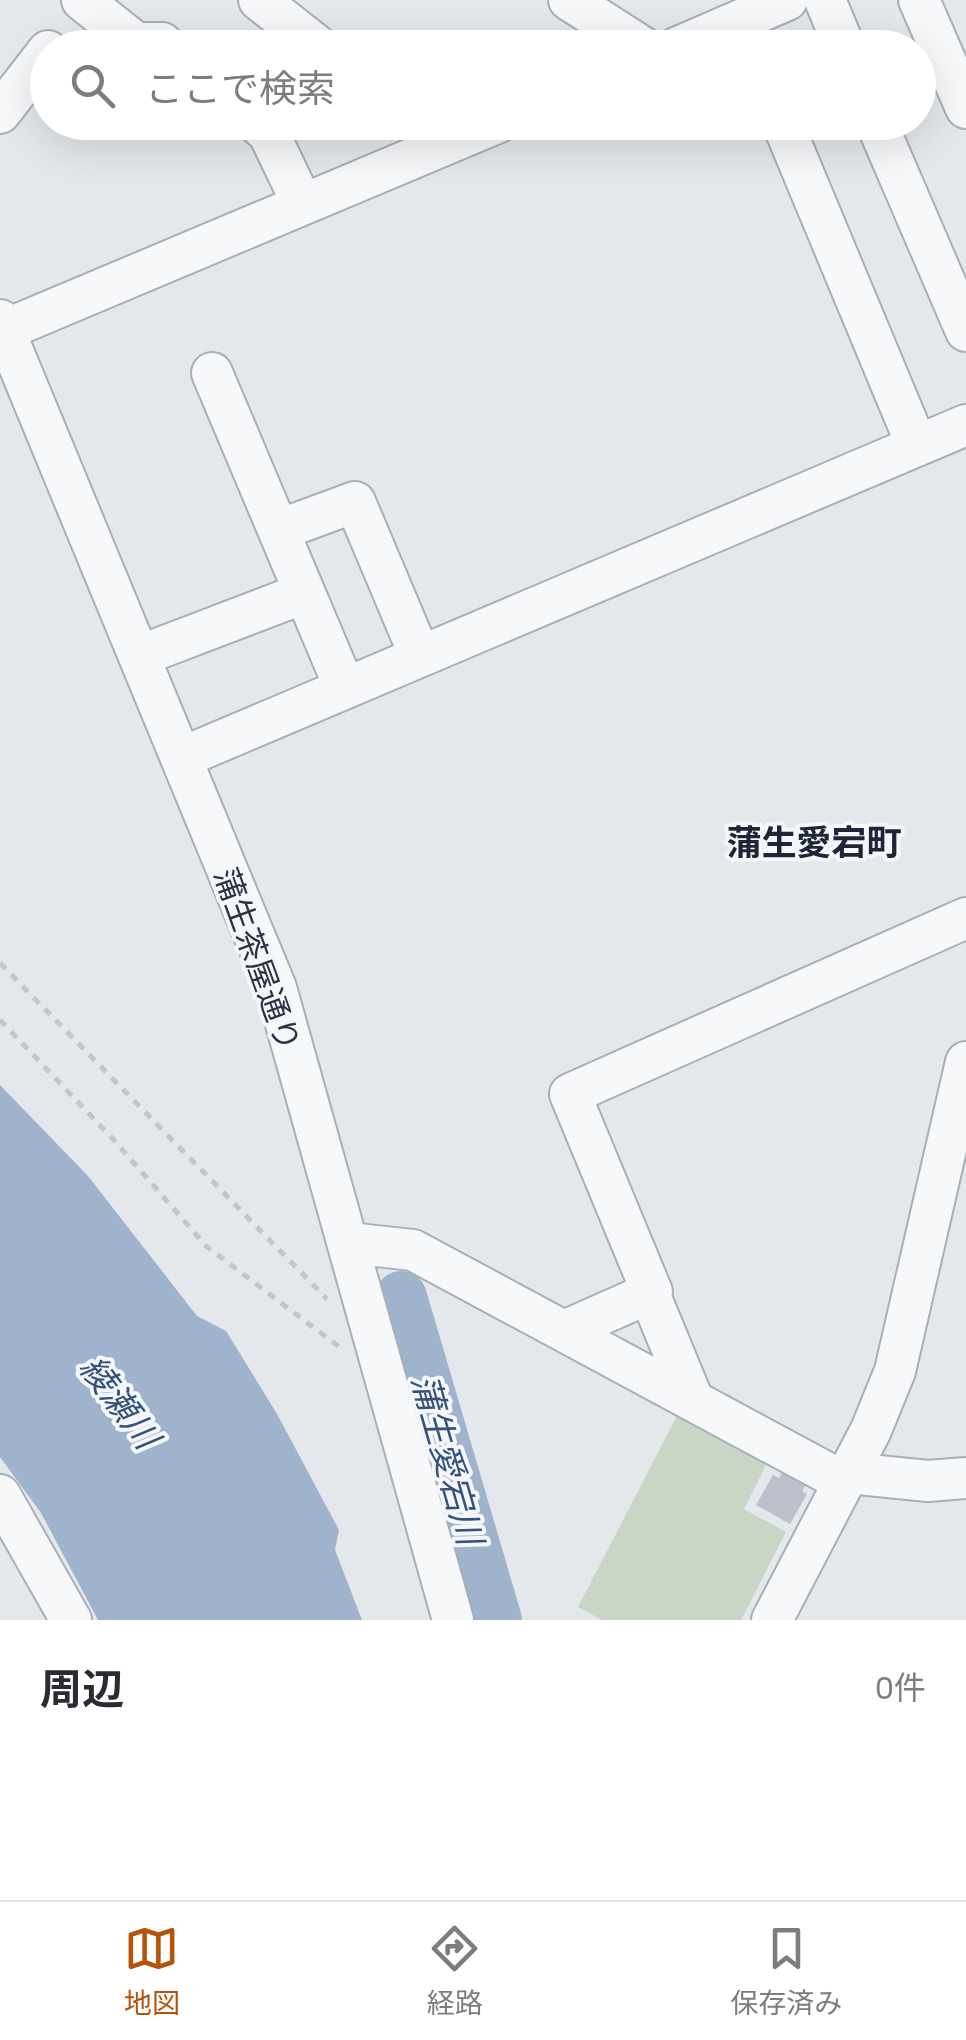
<!DOCTYPE html>
<html lang="ja">
<meta charset="utf-8">
<style>
body{margin:0;font-family:"Exo 2","Noto Sans JP",sans-serif;background:#f7f7f7;color:#2b2b33}
.list{margin:0;padding:0;list-style:none}
h2{display:flex;justify-content:space-between;align-items:center;height:130px;margin:0;padding:0 40px;font-size:42px}
h2 small{font-size:32px;font-weight:400;color:#7c7c81}
.icon{flex:none;width:55px;height:55px;fill:none;stroke:currentColor;stroke-width:2;stroke-linecap:round;stroke-linejoin:round}
.map{position:relative;flex:none;width:966px;height:1620px;overflow:hidden}
.search{position:absolute;background:#fff;box-shadow:0 10px 40px #0002;left:30px;right:30px;top:30px;height:110px;display:flex;align-items:center;gap:25px;box-sizing:border-box;padding:0 35px;border-radius:55px;color:#7c7c81;font-size:38px}
.sheet{height:280px;background:#fff}
nav{display:flex;justify-content:space-around;align-items:center;box-sizing:border-box;height:140px;border-top:2px solid #e1e1e2;background:#fff;font-size:28px;color:#7c7c81}
nav a{display:grid;justify-items:center;gap:5px}
nav .on{color:#b45309}
.map>svg:first-child{display:block}
</style>
<div class="map">
<svg width="966" height="1620" viewBox="0 0 966 1620">
<rect width="100%" height="100%" fill="#e4e7ec"/>
<path fill="#c9d6c5" d="M 680,1410 L 769,1459 L 744,1509 L 786,1532 L 741,1620 L 602,1620 L 578,1607 Z"/>
<path fill="#9fb4cc" d="M 0,1085 L 88,1176 L 197,1316 L 226,1331 L 277,1414 L 339,1530 L 335,1550 L 362,1620 L 98,1620 L 41,1513 L 0,1457 Z"/>
<g fill="none" stroke-linecap="round" stroke-linejoin="round">
<path stroke="#9fb4cc" stroke-width="52" d="M 401,1297 L 496,1620"/>
</g>
<path fill="#bbc0ca" d="M 782,1473 L 805,1486 L 802,1491 L 807,1494 L 790,1524 L 756,1505 L 773,1475 L 779,1478 Z"/>
<g fill="none" stroke-linecap="round" stroke-linejoin="round">
<g stroke="#a9aeb7" stroke-width="44">
<path id="minor" d="M 82,0 L 136,43 L 162,43 L 167,48
M 259,0 L 320,48
M 569,0 L 644,48
M 825,0 L 845,48
M 919,0 L 966,108
M 676,48 L 787,0
M 0,113 L 48,51
M 256,122 L 269,134 L 302,203
M 782,122 L 917,446
M 876,122 L 966,331
M 0,320 L 276,988 L 453,1620
M 7,329 L 499,122
M 212,373 L 344,686
M 279,530 L 355,502 L 420,656
M 139,656 L 304,593
M 181,758 L 966,425
M 349,1243 L 413,1250 L 844,1482
M 649,1293 L 693,1400
M 564,1331 L 652,1292 L 570,1094 L 966,918
M 849,1473 L 928,1481 L 966,1478
M 0,1495 L 71,1620
M 772,1620 L 871,1430 L 895,1371 L 966,1062"/>
</g>
<path stroke="#c2c5cb" stroke-width="5" stroke-dasharray="8 8" stroke-linecap="butt" d="M 0,963 L 327,1299
M 0,1020 L 113,1139 L 206,1246 L 342,1349"/>
<use href="#minor" stroke="#f7f8fa" stroke-width="40"/>
</g>
<g text-anchor="middle" dominant-baseline="central" stroke-width="8" stroke-linejoin="round" paint-order="stroke">
<g font-size="32" fill="#2b3445" stroke="#f4f6f9">
<text transform="translate(259 959) rotate(70)">蒲生茶屋通り</text>
</g>
<g font-size="35" font-weight="bold" fill="#1d2536" stroke="#f4f6f9">
<text x="814" y="841">蒲生愛宕町</text>
</g>
<g font-size="35" font-style="italic" fill="#34527a" stroke="#f4f6f9">
<text transform="translate(121 1401) rotate(53)">綾瀬川</text>
<text transform="translate(449 1459) rotate(74)">蒲生愛宕川</text>
</g>
</g>
</svg>
<div class="search"><svg class="icon" aria-label="search" viewBox="0 0 24 24"><circle cx="10" cy="10" r="6"/><path d="M15 15l6 6"/></svg>ここで検索</div>
</div>
<section class="sheet">
<h2>周辺<small>0件</small></h2>
<ul class="list">
</ul>
</section>
<nav>
<a class="on"><svg class="icon" aria-label="map" viewBox="0 0 24 24"><path d="M3 6l6-2 6 2 6-2v14l-6 2-6-2-6 2zM9 4v14M15 6v14"/></svg>地図</a>
<a><svg class="icon" aria-label="directions" viewBox="0 0 24 24"><path d="M12 3l9 9-9 9-9-9zM9 14v-3h6M13 9l2 2-2 2"/></svg>経路</a>
<a><svg class="icon" aria-label="saved" viewBox="0 0 24 24"><path d="M7 4h10v16l-5-4-5 4z"/></svg>保存済み</a>
</nav>
